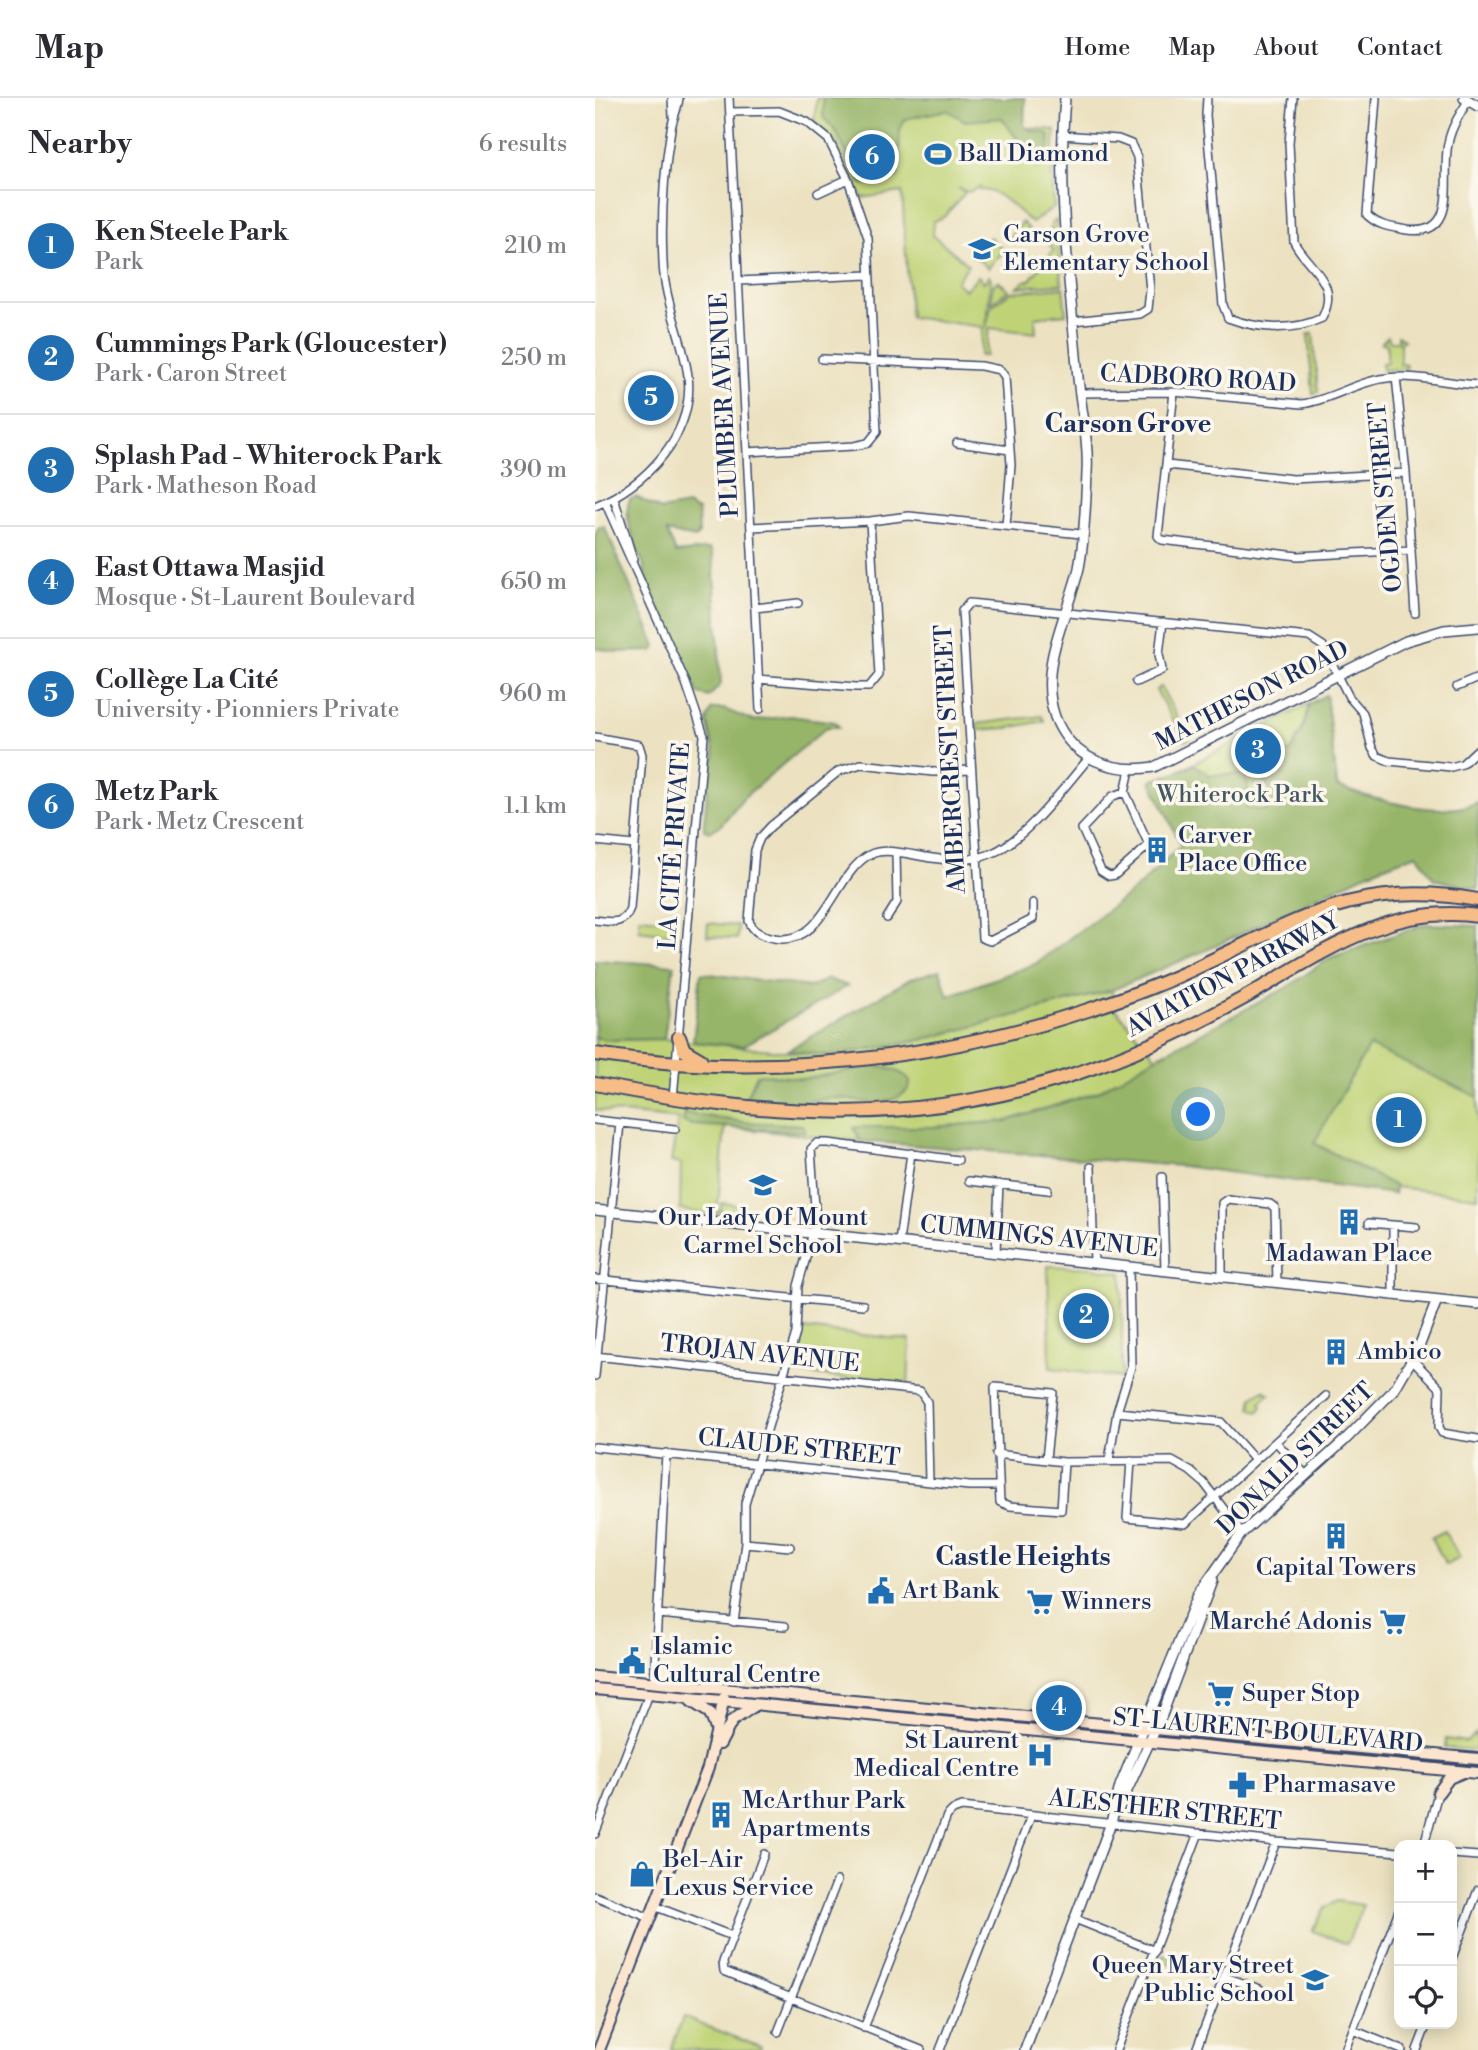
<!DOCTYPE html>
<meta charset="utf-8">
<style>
body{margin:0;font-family:"Libre Bodoni",serif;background:#f7f7f7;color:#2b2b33}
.controls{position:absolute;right:21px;bottom:21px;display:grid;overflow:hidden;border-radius:14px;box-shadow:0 4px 18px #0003}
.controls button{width:63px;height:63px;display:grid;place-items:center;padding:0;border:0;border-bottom:2px solid #e1e1e2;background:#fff;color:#2b2b33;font:35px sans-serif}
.you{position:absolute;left:604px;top:1017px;width:24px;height:24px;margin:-18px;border:5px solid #fff;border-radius:50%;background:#1a73e8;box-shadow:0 0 0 10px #1a73e833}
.badge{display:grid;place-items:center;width:46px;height:46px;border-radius:50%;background:#1f6fb2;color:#fff;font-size:23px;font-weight:700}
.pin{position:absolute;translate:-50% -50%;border:4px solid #fff;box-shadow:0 2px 7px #0006}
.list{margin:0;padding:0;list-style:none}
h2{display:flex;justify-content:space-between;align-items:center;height:91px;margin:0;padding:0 28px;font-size:30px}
h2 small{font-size:23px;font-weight:400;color:#7c7c81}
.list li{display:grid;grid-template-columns:46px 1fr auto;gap:21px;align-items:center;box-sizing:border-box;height:112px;padding:0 28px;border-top:2px solid #e1e1e2}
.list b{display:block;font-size:26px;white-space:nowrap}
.list p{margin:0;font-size:23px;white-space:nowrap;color:#7c7c81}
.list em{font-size:23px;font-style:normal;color:#7c7c81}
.icon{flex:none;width:38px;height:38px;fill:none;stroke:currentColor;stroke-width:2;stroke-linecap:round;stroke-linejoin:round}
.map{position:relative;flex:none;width:883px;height:1952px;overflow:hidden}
header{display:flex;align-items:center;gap:42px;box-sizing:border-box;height:98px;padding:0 35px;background:#fff;border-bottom:2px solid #e1e1e2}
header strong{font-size:33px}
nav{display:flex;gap:38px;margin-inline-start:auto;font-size:24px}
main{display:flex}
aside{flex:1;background:#fff}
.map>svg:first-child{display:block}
</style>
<header>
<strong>Map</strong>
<nav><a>Home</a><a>Map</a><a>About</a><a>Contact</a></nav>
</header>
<main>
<aside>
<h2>Nearby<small>6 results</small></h2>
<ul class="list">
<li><span class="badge">1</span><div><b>Ken Steele Park</b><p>Park</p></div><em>210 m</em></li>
<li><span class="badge">2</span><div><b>Cummings Park (Gloucester)</b><p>Park · Caron Street</p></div><em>250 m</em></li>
<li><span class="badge">3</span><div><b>Splash Pad - Whiterock Park</b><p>Park · Matheson Road</p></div><em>390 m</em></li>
<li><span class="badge">4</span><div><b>East Ottawa Masjid</b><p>Mosque · St-Laurent Boulevard</p></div><em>650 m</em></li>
<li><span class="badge">5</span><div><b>Collège La Cité</b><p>University · Pionniers Private</p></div><em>960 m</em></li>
<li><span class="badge">6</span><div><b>Metz Park</b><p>Park · Metz Crescent</p></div><em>1.1 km</em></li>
</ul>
</aside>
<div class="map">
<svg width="883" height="1952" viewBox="0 0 883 1952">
<rect width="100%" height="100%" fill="#fbf7ec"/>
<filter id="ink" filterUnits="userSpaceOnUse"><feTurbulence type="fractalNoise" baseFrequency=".0143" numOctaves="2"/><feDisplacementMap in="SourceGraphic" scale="14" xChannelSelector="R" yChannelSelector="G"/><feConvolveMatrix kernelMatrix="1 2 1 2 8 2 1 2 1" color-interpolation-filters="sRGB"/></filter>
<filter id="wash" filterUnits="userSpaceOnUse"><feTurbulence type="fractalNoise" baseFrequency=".00686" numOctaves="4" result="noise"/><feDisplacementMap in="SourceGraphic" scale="28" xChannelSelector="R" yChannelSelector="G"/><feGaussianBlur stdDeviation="1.57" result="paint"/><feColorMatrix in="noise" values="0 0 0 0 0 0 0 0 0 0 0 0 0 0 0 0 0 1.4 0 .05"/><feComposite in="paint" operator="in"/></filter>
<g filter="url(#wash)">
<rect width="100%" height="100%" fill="#ece2c1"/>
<path fill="#bfd376" stroke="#6d816a" stroke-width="2" d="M 222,0 L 424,0 L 422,29 L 460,32 L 457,78 L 459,109 L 437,125 C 423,114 405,91 385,92 L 385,89 L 374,94 L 363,90 L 370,95 L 349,119 L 339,123 L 338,137 L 373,167 L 361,184 L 370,192 L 383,178 L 389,184 L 394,178 L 396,181 L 391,230 L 396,208 L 416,194 L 468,189 L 471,216 L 440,219 L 441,235 L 394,230 L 391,258 L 385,258 L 388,229 L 315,219 L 307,94 L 267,100 L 240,42 L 219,23 Z
M 461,122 L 467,186 L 422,189 L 431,182 L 434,183 L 459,152 L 455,148 L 456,125 Z
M 427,124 L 434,131 L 420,145 L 414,140 Z
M 395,139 L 409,153 L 393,170 L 379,158 Z
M 403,183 L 414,192 L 396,205 L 398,187 Z
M 718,235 L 723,294 L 718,296 L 713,237 Z
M 793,238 L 795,243 L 803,243 L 803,238 L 809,242 L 805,245 L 805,266 L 811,266 L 811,271 L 787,272 L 787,265 L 792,264 L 792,246 L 786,245 Z
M 566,589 L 594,641 L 589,643 L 561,592 Z
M 731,597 L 744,701 L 602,776 L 556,683 L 584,673 Z
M 447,618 L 449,623 L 413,630 L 382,632 L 382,626 Z
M 44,819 L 76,822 L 75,836 L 44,832 Z
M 113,825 L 143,828 L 142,841 L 112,838 Z
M 517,892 L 518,908 L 561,959 L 502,994 L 412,1023 L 338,1029 L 259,1030 L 265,1043 L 130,1029 L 122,1117 L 85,1112 L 86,1066 L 76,1064 L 83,1021 L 0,1012 L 0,939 L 11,942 L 69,941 L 235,958 L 326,942 Z
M 774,948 L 793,956 L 883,966 L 883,1099 L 702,1077 L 753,952 Z
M 127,1105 L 149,1108 L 148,1118 L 125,1115 Z
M 453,1168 L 498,1170 L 527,1175 L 527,1280 L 455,1270 Z
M 208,1231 L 315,1242 L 313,1288 L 203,1275 L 200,1268 Z
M 669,1292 L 674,1296 L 666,1304 L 667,1309 L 663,1314 L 656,1310 L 658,1299 Z
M 849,1433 L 865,1460 L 851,1467 L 836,1440 Z
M 881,1635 L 883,1652 L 850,1650 L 851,1641 L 871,1644 Z
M 742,1803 L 768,1807 L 752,1846 L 717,1833 L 730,1809 Z
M 568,1857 L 621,1877 L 619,1883 L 566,1862 Z
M 88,1919 L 166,1949 L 165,1952 L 76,1952 Z"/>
<path fill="#97b567" stroke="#597262" stroke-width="2" d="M 228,0 L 430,0 L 429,28 L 437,33 L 455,36 L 453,64 L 443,70 L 407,20 L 370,23 L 352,12 L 310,21 L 305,32 L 303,78 L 297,82 L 269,86 L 265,84 L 242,35 L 228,19 Z
M 41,399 L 66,412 L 92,407 L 103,413 L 104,436 L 100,440 L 72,434 L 81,455 L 115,451 L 118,457 L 126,586 L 114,599 L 103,596 L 51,482 L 48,463 L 44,459 C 40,442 27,417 35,401 Z
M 9,428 L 61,548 L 58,553 L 20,554 L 0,550 L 0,438 L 3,430 Z
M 731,597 L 742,689 C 777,701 850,722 883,704 L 883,791 L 839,781 L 822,756 L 779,772 L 616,850 L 517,892 L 326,942 L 235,958 L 193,952 L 315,881 L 345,872 L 353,898 L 440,866 L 542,790 L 586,747 L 556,683 L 600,667 L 615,677 L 649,676 L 653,688 L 651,710 L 672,713 L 675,691 L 665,677 L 666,664 L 696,653 L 710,625 L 714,606 Z
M 117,611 L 129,611 L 158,623 L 195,618 L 240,624 L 244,629 L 232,629 L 148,700 L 126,727 L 115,734 L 109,732 L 109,725 L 114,676 L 120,658 L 112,623 Z
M 830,826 L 883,828 L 883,999 L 774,948 L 719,1045 L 800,1088 L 799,1096 L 587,1068 L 265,1043 L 259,1029 L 338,1029 L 412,1023 L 502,994 L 561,959 L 691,890 L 735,860 Z
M 0,862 L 79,867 L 69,941 L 11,942 L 0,939 Z
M 106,875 L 215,889 L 233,881 L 253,888 L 148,948 L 98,944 Z
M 278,968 C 293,968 334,980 305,998 C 281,1012 259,999 236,1000 C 212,1002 170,1017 151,999 L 162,977 L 167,976 L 210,981 Z
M 90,1015 L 148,1024 L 207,1027 L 211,1034 L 97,1027 L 88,1024 Z"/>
</g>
<g filter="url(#ink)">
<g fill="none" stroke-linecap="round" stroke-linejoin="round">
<g stroke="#3a4a6d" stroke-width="10">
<path id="minor" d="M 77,0 L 78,18
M 134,0 L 165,611
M 612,0 L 611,17 L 628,207 L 633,220 C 663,231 698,234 727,220 C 746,184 713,171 699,144 L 694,45 L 698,0
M 781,0 L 772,117 C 785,129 796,129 812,132 C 863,139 848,86 852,52 C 854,33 863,18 874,2
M 135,14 L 184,13 L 212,24 L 233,41 L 253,81 L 273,140 L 282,334 L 273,345 L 259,348 L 152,354
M 467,37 L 523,41 L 536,46 L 542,59 L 555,192 L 553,211 L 545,216 L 478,223
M 223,95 L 253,81
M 143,183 L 273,177
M 227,261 L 386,268 L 405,272 L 410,279 L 416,367 L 411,428
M 801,279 L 811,375 L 820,515
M 579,294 L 563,438 L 567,442 L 703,458 L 816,452
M 485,295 L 579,294 L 707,306 C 734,302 758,286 785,281 C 818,275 850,285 883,287
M 362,345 L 415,352
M 572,367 L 698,381 L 811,375
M 19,400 L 38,461
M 10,404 L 91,585 L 109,638 L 78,1000
M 0,408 C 50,388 100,337 93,278 C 88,240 69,203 68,164 C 66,121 69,73 76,31 C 78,20 83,10 84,0
M 156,429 L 275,423 L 314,418 L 486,436
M 160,510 L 203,505
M 163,581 L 261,589 L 274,589 L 284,577 L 275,423
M 541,584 L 567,572 L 564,556 L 568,524
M 862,589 L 883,580
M 0,639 L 44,647 L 47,657 L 35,810 C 29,828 16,824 0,822
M 375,672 L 338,674 L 266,666 L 244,673 L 176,728 L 165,740 L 160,752 L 154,823 C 159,835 166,837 179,840 C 230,850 238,777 274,757 C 291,748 319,758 337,760 C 355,763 378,763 395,756 C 431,742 469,689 494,660
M 530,694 L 518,698 L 487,731 L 506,773 L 514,778 L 520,777 L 554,747 L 530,694 L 535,672
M 0,743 L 39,747
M 438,805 L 438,821 L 395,843 L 387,840 L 367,513 L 374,505 L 714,539 L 728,548 L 754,599 L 768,615 L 777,650 L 782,658 L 794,663 L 856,669 L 867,666 L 883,651
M 292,820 L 302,804 L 301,755
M 0,1022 L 80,1031
M 496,1069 L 499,1165
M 567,1079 L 570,1172
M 374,1083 L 453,1092
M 774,1125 L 821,1129
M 798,1128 L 798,1198
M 304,1144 L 316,1055
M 401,1154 L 404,1086
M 627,1179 L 627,1105 L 633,1101 L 675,1106 L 680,1110 L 682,1185
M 0,1181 L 268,1207
M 0,1258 L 325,1293 L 332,1304 L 334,1383
M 818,1262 L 845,1290 L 844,1329 L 847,1335 L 883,1341
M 0,1278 L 25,1025
M 522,1314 L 626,1324 L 659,1361
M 681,1344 L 711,1377
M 0,1349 L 374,1388 L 403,1388
M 401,1356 L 469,1364 L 577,1363 L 595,1373 L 609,1385 L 647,1435
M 451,1361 L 458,1295 L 400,1289 L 405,1404 L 415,1408 L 466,1412 L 469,1364
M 514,1362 L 522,1314 L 536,1269 L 534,1169
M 536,1363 L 532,1420 L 590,1426 L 731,1298
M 150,1445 L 195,1449
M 63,1516 L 190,1528
M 139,1524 L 150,1445 L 150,1406 L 201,1235 L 203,1188 L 221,1124 L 216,1051 L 222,1045 L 233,1045 L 363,1062
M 59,1585 L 71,1355
M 0,1736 L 54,1596
M 829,1747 L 843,1695
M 169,1756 L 128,1864 L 129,1873 L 326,1952
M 857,1756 L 883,1758
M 0,1798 L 55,1820
M 59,1808 L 137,1838
M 480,1821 L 560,1853
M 857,1860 L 883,1792
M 630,1879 L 665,1891
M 269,1930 L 352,1718 L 358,1712 L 367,1709 L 681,1744 L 804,1754
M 758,1932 L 807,1952
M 183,1934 L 242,1783
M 345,1952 L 436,1718
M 521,1952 L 604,1735
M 601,1952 L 681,1744
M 750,1952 L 804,1812
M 822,1952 L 832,1926"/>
</g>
<g stroke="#3a4a6d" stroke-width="12">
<path id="tertiary" d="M 470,0 C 462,94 475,186 483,280 C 486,310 494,344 492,375 C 491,401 489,445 484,470 C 473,517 442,569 460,619 C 476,661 518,676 559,669 L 811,543 L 849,532 L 883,529
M 869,0 L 883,8
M 0,1112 L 883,1206
M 523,1712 L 567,1617 L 617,1483
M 430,1952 L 516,1725 L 525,1688 L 603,1497 L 647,1435 L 749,1343 L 799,1292 L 824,1249 L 842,1202"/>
</g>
<g stroke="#3a4a6d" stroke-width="14">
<path id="secondary" d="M 0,1579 L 883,1661
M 0,1591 L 883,1675
M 96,1603 L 115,1615 L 121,1631
M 125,1646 L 137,1623 L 159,1608
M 843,1695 L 854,1680 L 866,1675
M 4,1952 L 113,1670 L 129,1600"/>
</g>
<g stroke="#3a4a6d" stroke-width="16">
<path id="primary" d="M 84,939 L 89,952 L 106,962
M 0,956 C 164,981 336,964 493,912 C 533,899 573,884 611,865 C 710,818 769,781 883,802
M 0,986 C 177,1020 332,1032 505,967 C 555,949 602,926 649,900 C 723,858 792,805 883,818"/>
</g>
<use href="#minor" stroke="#fff" stroke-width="7"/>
<use href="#tertiary" stroke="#fff" stroke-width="9"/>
<use href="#secondary" stroke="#fce5cf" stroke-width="10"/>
<use href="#primary" stroke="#f7bd88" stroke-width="12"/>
</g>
</g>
<defs>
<g id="stadium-bare" transform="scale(2.1)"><path d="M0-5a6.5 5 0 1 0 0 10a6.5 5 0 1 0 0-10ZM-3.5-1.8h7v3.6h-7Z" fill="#1f6fb2" stroke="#fbf7ec" stroke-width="2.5" paint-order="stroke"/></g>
<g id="school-bare" transform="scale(2.1)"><path d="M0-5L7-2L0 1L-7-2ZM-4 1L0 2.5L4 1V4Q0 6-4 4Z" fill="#1f6fb2" stroke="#fbf7ec" stroke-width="2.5" paint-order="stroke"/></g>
<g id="building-bare" transform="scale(2.1)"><path d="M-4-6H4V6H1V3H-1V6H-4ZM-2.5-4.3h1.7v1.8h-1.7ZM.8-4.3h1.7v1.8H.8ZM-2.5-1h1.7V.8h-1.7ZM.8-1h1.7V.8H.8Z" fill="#1f6fb2" stroke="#fbf7ec" stroke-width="2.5" paint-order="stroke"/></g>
<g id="civic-bare" transform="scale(2.1)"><path d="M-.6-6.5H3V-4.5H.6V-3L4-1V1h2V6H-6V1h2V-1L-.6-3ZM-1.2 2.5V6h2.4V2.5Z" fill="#1f6fb2" stroke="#fbf7ec" stroke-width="2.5" paint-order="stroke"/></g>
<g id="supermarket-bare" transform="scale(2.1)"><path d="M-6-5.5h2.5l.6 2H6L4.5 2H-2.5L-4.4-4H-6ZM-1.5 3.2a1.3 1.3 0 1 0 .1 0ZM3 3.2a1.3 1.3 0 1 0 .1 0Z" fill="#1f6fb2" stroke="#fbf7ec" stroke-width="2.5" paint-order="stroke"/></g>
<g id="hospital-bare" transform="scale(2.1)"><path d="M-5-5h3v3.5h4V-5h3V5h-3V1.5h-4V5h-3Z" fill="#1f6fb2" stroke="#fbf7ec" stroke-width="2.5" paint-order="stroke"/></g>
<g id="pharmacy-bare" transform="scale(2.1)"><path d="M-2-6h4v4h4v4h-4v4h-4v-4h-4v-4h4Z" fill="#1f6fb2" stroke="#fbf7ec" stroke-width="2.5" paint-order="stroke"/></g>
<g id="shop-bare" transform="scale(2.1)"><path d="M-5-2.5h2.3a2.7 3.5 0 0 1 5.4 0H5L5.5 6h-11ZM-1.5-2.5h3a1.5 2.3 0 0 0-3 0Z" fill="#1f6fb2" stroke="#fbf7ec" stroke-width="2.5" paint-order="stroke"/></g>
</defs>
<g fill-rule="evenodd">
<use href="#stadium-bare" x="343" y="56"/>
<use href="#school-bare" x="387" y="151"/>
<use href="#building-bare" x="562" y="752"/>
<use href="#school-bare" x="168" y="1087"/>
<use href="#building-bare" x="754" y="1124"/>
<use href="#building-bare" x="741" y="1254"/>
<use href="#building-bare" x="741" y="1438"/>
<use href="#civic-bare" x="286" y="1493"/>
<use href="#supermarket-bare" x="445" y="1504"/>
<use href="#supermarket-bare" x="798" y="1524"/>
<use href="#civic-bare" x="37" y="1563"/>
<use href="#supermarket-bare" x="626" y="1596"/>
<use href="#hospital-bare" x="445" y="1657"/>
<use href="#pharmacy-bare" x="647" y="1687"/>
<use href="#building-bare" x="126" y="1717"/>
<use href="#shop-bare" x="47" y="1776"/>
<use href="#school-bare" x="720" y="1882"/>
</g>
<g text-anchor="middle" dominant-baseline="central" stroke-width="7" stroke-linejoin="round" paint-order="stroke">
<g font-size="24" fill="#1b2f5e" stroke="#fbf7ec" text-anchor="start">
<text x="364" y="56">Ball Diamond</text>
<text x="408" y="137">Carson Grove<tspan x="408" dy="28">Elementary School</tspan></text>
<text x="583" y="738">Carver<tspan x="583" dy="28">Place Office</tspan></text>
<text x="168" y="1120" text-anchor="middle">Our Lady Of Mount<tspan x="168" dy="28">Carmel School</tspan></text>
<text x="754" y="1156" text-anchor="middle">Madawan Place</text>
<text x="762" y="1254">Ambico</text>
<text x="741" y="1470" text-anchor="middle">Capital Towers</text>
<text x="307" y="1493">Art Bank</text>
<text x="466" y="1504">Winners</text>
<text x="777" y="1524" text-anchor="end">Marché Adonis</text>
<text x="58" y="1549">Islamic<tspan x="58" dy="28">Cultural Centre</tspan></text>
<text x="647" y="1596">Super Stop</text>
<text x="424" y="1643" text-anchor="end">St Laurent<tspan x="424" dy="28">Medical Centre</tspan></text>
<text x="668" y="1687">Pharmasave</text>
<text x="147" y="1703">McArthur Park<tspan x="147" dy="28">Apartments</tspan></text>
<text x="68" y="1762">Bel-Air<tspan x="68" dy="28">Lexus Service</tspan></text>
<text x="699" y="1868" text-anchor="end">Queen Mary Street<tspan x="699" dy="28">Public School</tspan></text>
</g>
<g font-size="24" fill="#1b2f5e" stroke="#fbf7ec">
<text transform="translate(603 281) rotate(3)">CADBORO ROAD</text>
<text transform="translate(130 307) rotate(-93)">PLUMBER AVENUE</text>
<text transform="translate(791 399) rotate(-95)">OGDEN STREET</text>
<text transform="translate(657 598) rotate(-27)">MATHESON ROAD</text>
<text transform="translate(356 661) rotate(-93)">AMBERCREST STREET</text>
<text transform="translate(80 748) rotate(-86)">LA CITÉ PRIVATE</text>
<text transform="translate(638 877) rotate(-28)">AVIATION PARKWAY</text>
<text transform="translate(444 1139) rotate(6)">CUMMINGS AVENUE</text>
<text transform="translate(165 1256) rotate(6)">TROJAN AVENUE</text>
<text transform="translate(204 1350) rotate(6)">CLAUDE STREET</text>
<text transform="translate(701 1361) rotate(-44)">DONALD STREET</text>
<text transform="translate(673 1633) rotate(5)">ST-LAURENT BOULEVARD</text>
<text transform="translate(570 1712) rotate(6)">ALESTHER STREET</text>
</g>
<g font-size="24" fill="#445864" stroke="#fbf7ec">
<text x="645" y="697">Whiterock Park</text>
</g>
<g font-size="26" font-weight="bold" fill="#1b2f5e" stroke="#fbf7ec">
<text x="533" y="326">Carson Grove</text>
<text x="428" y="1459">Castle Heights</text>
</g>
</g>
</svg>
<div class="controls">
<button>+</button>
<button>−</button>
<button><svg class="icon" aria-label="locate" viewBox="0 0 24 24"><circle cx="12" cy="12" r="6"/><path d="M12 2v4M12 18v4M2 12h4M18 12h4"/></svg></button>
</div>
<div class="you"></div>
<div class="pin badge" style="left:804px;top:1022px">1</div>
<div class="pin badge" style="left:491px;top:1218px">2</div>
<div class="pin badge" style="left:663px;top:653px">3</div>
<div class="pin badge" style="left:464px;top:1610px">4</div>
<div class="pin badge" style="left:56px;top:300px">5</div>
<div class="pin badge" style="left:277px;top:59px">6</div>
</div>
</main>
